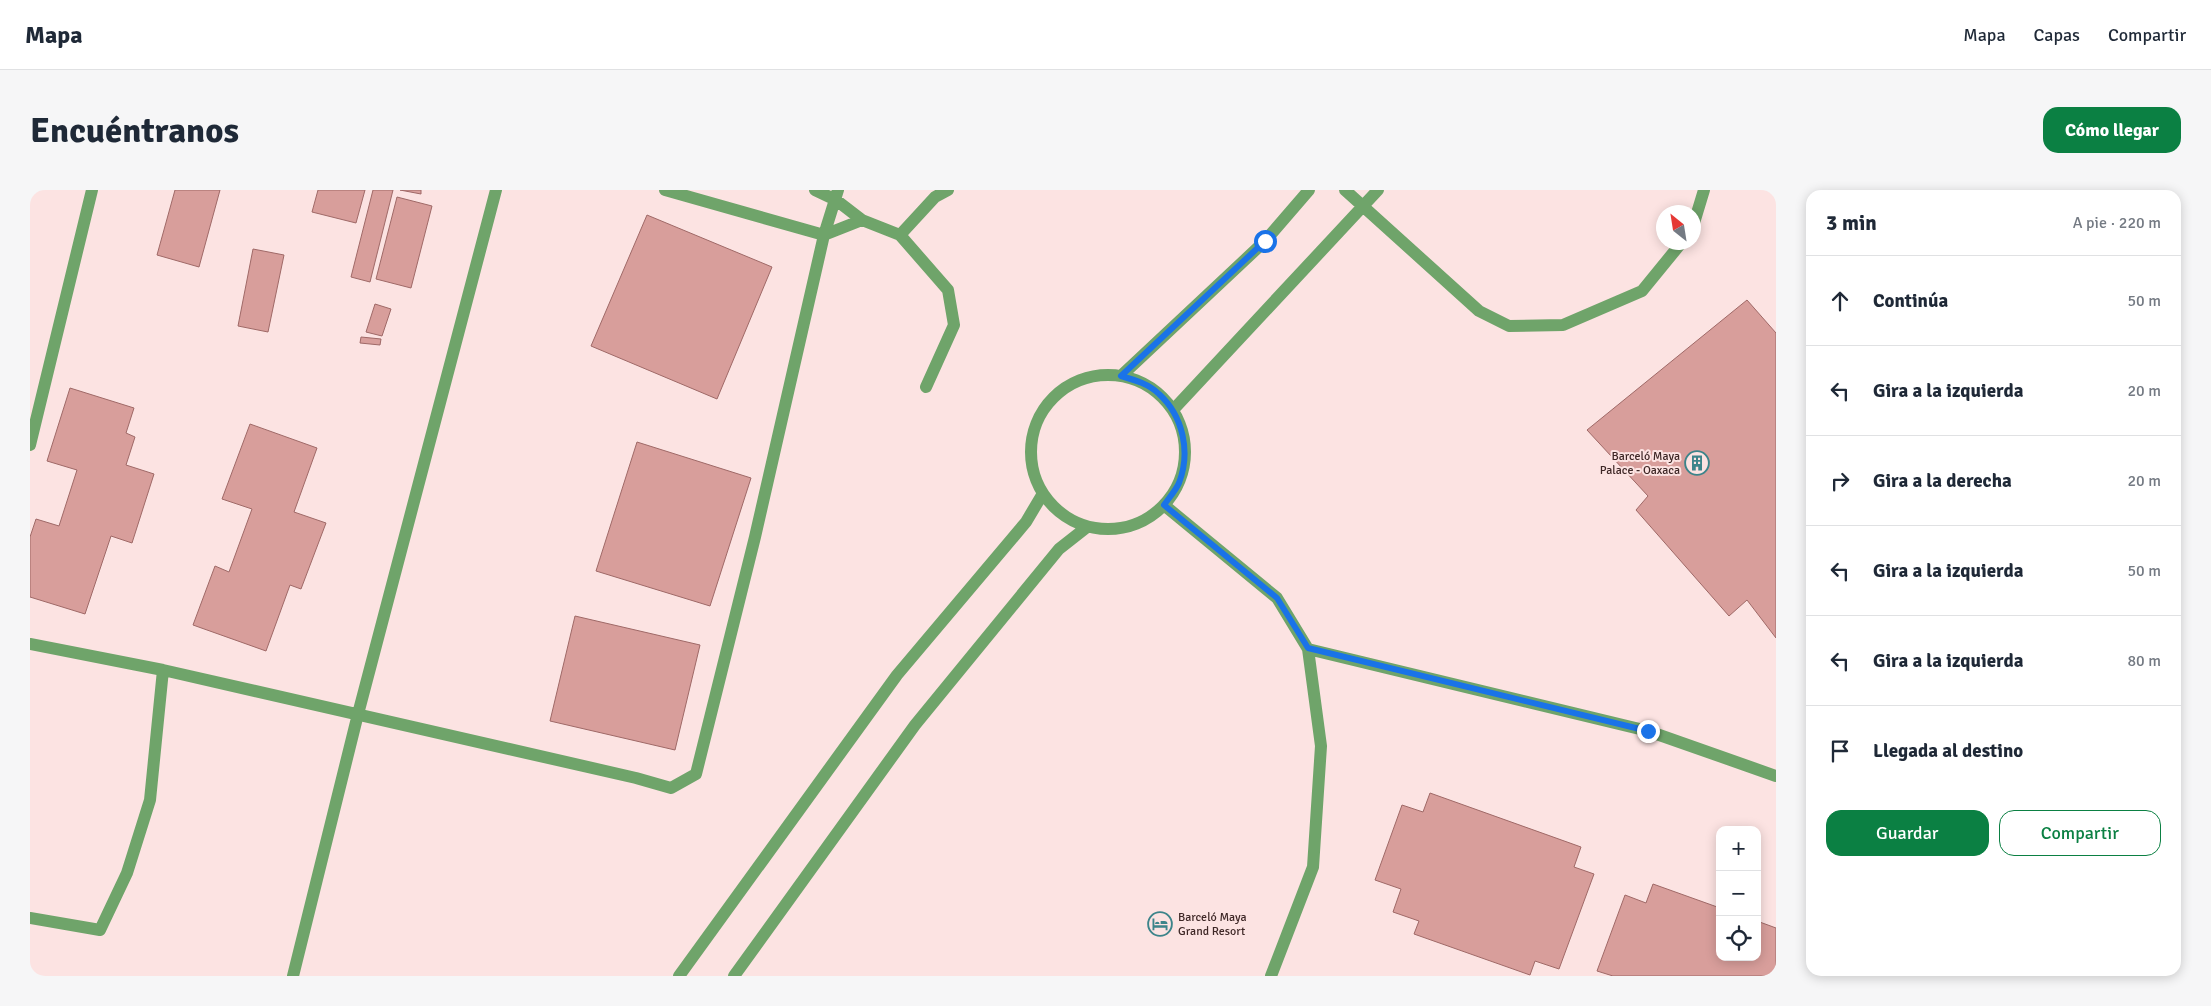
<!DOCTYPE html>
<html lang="es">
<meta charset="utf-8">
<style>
body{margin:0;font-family:Signika,sans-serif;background:#f6f6f7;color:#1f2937}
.controls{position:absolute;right:15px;bottom:15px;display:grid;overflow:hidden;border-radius:10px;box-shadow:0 2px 12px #0003}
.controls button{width:45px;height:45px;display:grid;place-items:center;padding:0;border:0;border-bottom:1px solid #e0e1e3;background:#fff;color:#1f2937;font:25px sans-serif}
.compass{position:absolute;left:1626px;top:15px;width:45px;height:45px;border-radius:50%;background:#fff;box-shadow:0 2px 12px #0003;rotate:330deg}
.stop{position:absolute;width:15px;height:15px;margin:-11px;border:4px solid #1a73e8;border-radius:50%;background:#fff}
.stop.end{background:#1a73e8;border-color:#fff;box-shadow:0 1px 5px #0008}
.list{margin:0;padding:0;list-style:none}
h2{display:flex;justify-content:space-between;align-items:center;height:65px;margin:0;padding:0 20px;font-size:21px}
h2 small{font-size:16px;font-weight:400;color:#747a83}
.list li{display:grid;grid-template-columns:32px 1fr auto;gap:15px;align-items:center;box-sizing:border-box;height:90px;padding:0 20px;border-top:1px solid #e0e1e3}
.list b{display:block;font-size:19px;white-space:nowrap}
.list em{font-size:16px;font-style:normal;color:#747a83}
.actions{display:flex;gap:10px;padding:15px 20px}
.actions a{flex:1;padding:11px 0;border:1px solid #0b8043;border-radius:15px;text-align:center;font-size:18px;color:#0b8043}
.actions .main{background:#0b8043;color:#fff}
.icon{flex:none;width:28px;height:28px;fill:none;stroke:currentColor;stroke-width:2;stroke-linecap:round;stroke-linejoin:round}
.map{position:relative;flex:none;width:1746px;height:786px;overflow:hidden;border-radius:15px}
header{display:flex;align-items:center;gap:30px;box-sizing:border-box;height:70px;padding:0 25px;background:#fff;border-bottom:1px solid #e0e1e3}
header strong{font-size:24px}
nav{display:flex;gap:28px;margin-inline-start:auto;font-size:18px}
.intro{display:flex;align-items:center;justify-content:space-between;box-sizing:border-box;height:120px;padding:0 30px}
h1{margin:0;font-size:35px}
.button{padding:12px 22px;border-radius:15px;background:#0b8043;color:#fff;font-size:18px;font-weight:700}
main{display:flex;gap:30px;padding:0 30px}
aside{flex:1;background:#fff;border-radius:15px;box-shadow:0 2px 12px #0003}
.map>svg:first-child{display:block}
</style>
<header>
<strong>Mapa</strong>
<nav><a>Mapa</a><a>Capas</a><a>Compartir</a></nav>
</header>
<div class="intro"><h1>Encuéntranos</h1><a class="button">Cómo llegar</a></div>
<main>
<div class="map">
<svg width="1746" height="786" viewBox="0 0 1746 786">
<rect width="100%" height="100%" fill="#fce3e2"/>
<path fill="#d89e9b" stroke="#9f6967" d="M 145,0 L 190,0 L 169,77 L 127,65 Z
M 288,0 L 335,0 L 326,33 L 282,22 Z
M 343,0 L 363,0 L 340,92 L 321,87 Z
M 370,0 L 391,0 L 391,4 Z
M 367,7 L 402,16 L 381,98 L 346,89 Z
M 617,25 L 742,77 L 687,209 L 561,156 Z
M 223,59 L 254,65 L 238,142 L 208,136 Z
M 1717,110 L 1746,143 L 1746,448 L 1717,410 L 1699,426 L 1606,320 L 1618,306 L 1557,240 Z
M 345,114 L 361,119 L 352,146 L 336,142 Z
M 331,147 L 351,149 L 350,155 L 330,153 Z
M 40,198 L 104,218 L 96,243 L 105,247 L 96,275 L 124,284 L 102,353 L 81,346 L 55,424 L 0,407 L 0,347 L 6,329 L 29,336 L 47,280 L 17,271 Z
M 220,234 L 287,258 L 264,322 L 296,333 L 271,399 L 260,395 L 236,461 L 163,435 L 185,376 L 199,382 L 222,319 L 192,309 Z
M 607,252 L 721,288 L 680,416 L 566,381 Z
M 545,426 L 670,455 L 645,560 L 520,531 Z
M 1400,603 L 1551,657 L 1544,677 L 1564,684 L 1529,779 L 1505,771 L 1500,785 L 1384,744 L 1389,731 L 1363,722 L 1371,699 L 1345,690 L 1372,615 L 1393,622 Z
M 1623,694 L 1690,718 L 1690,767 L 1727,767 L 1727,731 L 1746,738 L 1746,786 L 1583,786 L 1567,781 L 1595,705 L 1616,713 Z"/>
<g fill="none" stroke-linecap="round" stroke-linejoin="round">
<path stroke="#6fa46a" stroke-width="12" d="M 635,0 L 794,45 L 832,30
M 785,0 L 806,10 L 832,30 L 870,45 L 918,100 L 924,135 L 896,197
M 1315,0 L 1449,121 L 1479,136 L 1533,135 L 1612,101 L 1652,52
M 1664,33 L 1674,0
M 870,45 L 905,7 L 918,0
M1001 262a77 77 0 1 1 154 0a77 77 0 1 1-154 0Z
M 1091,186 L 1235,51 L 1279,0
M 1143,220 L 1348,0
M 0,255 L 62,0
M 1134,315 L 1247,408 L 1278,459 L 1291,556 L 1283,677 L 1241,786
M 0,454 L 133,480 L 606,588 L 641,598 L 666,584 L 725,347 L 794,45 L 808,0
M 1278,459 L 1618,541 L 1746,586
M 0,728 L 70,740 L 97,683 L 120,610 L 133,480
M 263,786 L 328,524 L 466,0
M 649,786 L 867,485 L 996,332 L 1012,305
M 704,786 L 885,535 L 1029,359 L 1057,337"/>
</g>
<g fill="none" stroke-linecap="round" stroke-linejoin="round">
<path stroke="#1a73e8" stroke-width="6" d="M 1235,51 L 1091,186 C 1105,190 1119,194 1129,204 C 1153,226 1161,262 1149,293 C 1146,300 1139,308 1134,315 L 1247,408 L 1278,458 L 1618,541"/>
</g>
<defs>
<g id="building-ring" transform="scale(1.25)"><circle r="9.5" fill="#fce3e2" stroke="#3c848a" stroke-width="1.5"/><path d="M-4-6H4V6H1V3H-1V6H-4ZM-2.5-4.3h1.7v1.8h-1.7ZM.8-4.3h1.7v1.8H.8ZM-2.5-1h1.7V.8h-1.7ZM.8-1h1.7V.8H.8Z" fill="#3c848a"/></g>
<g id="hotel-ring" transform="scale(1.25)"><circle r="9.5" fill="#fce3e2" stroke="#3c848a" stroke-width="1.5"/><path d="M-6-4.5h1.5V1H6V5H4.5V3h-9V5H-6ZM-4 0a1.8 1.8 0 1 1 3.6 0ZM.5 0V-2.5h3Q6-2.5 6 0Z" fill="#3c848a"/></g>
</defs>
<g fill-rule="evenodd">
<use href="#building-ring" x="1667" y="273"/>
<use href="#hotel-ring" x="1130" y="734"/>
</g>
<g text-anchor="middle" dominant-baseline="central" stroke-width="4" stroke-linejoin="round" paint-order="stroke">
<g font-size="12" fill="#3e2726" stroke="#fce3e2" text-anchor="end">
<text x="1650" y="266">Barceló Maya<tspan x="1650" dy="14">Palace - Oaxaca</tspan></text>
<text x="1148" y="727" text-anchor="start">Barceló Maya<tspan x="1148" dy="14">Grand Resort</tspan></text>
</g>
</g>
</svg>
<div class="controls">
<button>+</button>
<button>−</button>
<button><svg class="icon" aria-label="locate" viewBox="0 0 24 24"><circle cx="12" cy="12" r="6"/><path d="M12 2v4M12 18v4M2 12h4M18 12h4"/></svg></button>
</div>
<svg class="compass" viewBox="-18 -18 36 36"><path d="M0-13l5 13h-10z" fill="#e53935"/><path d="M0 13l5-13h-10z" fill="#747a83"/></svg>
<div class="stop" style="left:1235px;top:51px"></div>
<div class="stop end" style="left:1618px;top:541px"></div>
</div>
<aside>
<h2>3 min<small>A pie · 220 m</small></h2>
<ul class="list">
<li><svg class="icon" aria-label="ahead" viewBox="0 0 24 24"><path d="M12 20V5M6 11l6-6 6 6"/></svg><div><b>Continúa</b></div><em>50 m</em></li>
<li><svg class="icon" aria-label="left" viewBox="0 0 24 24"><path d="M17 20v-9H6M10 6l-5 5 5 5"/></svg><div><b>Gira a la izquierda</b></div><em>20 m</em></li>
<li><svg class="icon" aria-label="right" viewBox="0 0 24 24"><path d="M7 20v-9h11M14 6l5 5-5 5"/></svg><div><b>Gira a la derecha</b></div><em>20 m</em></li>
<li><svg class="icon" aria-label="left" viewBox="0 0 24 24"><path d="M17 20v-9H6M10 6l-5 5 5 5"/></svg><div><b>Gira a la izquierda</b></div><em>50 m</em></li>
<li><svg class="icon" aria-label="left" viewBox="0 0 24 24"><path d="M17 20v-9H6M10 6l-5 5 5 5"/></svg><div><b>Gira a la izquierda</b></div><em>80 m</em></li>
<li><svg class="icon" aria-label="arrive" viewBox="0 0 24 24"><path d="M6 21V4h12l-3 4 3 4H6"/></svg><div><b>Llegada al destino</b></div></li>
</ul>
<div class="actions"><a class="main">Guardar</a><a>Compartir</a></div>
</aside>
</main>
